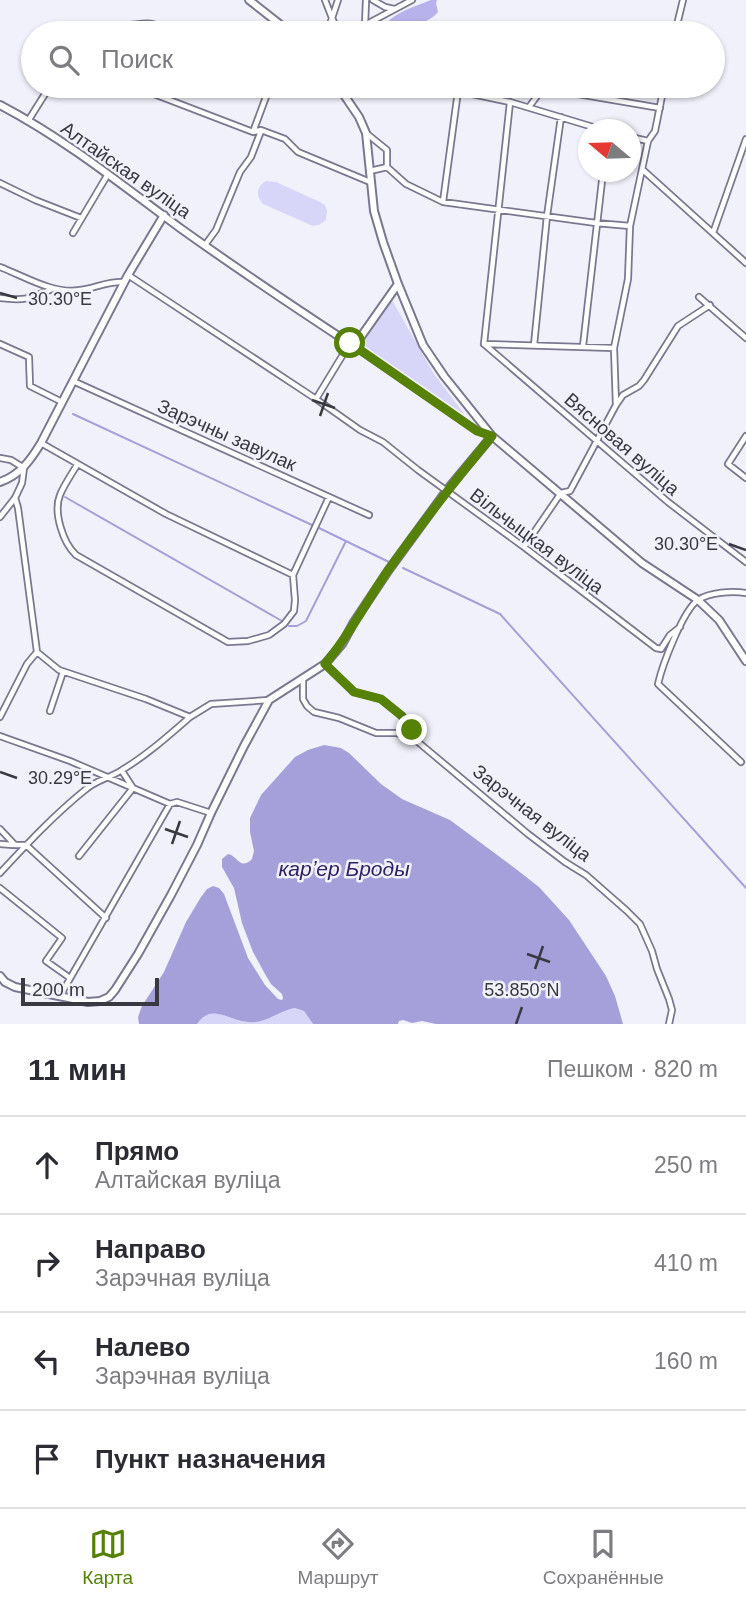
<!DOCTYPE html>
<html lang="ru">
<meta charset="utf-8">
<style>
body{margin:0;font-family:Arial,sans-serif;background:#f2f2f3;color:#2b2b33}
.compass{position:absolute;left:578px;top:119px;width:63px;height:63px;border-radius:50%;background:#fff;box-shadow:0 2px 5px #0004;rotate:289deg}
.scale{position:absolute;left:21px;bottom:18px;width:138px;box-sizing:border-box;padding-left:7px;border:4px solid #393942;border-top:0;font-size:19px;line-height:24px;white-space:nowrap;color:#393942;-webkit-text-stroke:5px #f1f1fb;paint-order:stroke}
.stop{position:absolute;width:21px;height:21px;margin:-16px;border:5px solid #568107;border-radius:50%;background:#fff}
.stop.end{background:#568107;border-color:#fff;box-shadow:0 2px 7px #0008}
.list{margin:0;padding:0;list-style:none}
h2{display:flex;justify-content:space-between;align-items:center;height:91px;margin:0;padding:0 28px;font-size:30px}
h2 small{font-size:23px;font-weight:400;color:#7c7c81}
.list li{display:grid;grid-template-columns:46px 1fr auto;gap:21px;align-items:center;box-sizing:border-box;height:98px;padding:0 28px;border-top:2px solid #e1e1e2}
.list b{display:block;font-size:26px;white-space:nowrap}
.list p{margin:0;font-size:23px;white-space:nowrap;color:#7c7c81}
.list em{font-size:23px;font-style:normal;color:#7c7c81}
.icon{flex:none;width:38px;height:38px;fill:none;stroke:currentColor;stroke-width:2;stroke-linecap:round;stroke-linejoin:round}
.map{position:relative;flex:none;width:746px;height:1024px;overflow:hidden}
.search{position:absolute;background:#fff;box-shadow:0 2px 5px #0004;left:21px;right:21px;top:21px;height:77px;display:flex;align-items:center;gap:18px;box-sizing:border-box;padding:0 24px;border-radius:38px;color:#7c7c81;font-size:26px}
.sheet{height:483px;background:#fff}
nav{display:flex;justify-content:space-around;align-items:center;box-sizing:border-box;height:98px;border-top:2px solid #e1e1e2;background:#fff;font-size:19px;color:#7c7c81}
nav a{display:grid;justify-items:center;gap:4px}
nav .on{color:#568107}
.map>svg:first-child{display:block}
</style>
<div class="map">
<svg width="746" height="1024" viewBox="0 0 746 1024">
<rect width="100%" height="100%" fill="#f1f1fb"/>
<path fill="#d8d6f8" d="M 266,181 L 276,182 L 320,202 L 325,205 L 327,211 L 326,220 L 319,225 L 313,226 L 263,204 C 255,195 257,186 266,181 Z
M 392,300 L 434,374 L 465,415 L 362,344 Z
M 295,1008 L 304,1011 L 313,1024 L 197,1024 C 212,1002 229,1021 248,1022 C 266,1024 278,1011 295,1008 Z"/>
<path fill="#b7b2ec" d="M 431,0 L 437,0 L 436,3 L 438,12 L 433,17 L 408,32 L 393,26 L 389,29 L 387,33 L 381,33 C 387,14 414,7 431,0 Z"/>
<path fill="#a5a0d9" d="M 324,745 L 341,748 L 349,753 L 381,784 L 402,799 L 450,820 L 516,869 L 539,887 L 569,920 L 606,976 L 615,996 L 623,1024 L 436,1024 L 422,1021 L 412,1023 L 403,1020 L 399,1021 L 398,1024 L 313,1024 L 304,1011 L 295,1008 C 278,1011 266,1024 248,1022 C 229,1021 212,1002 197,1024 L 139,1024 L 138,1017 L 142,1006 L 164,972 L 186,922 L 201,897 L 207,889 L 213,886 L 219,888 L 224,894 L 248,958 L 265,985 L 278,999 L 282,1000 L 283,998 L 282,994 L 271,984 L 265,974 L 253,952 L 242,923 L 234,888 L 222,867 L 222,859 L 228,854 C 238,856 240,871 252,859 L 254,851 L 250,832 L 250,818 L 261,795 L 295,757 L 308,750 Z"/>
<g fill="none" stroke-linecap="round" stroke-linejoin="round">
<path stroke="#a5a0d9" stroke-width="2" d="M 73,414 L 312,525
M 65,497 L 282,621
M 319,528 L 389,562
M 403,568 L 500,614 L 746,888
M 289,626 L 297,626 L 306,621 L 346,541"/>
<g stroke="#7a788f" stroke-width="8">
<path id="street" d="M 325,0 L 332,18 L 338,0
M 373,0 L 385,7 L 394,9
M 365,25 L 366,0
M 125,33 L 130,25 C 150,23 153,21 170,33
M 327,33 L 332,18 L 339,33
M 345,33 L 365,25 L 412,0
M 675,33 L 683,0
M 133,86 L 253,132 L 261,130 L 285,139 L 298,152 L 370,182
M 529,107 L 543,88 L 660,108
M 28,121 L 50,86
M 253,132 L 270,86
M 366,133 L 387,150 L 387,167 L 370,171
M 630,137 L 648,141
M 387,167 L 406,184 L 443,202 L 596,223 L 630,226
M 643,170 L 746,263
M 0,183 L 35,200 L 81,218
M 443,202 L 458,91 L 510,102 L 603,130
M 73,233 L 108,174
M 713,233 L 746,139
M 205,245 L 216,230 L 240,172 L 251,157 L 261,131
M 0,267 C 24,276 54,295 80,290 C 96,288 107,281 124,282
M 128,275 L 316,399 L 360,430 L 383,442 L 418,470 L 524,547 L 656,648 L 661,649 L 670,635 L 680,627
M 699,297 L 746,338
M 0,298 C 24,301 30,299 52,289
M 0,344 L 29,357 L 30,386 L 62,402
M 484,344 L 668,502 L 746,562
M 484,344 L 510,102
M 485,344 L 614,348
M 352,345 L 477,431 L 491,435
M 534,345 L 547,216 L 561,117
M 583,346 L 603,172
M 73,381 L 369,515
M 316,399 L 350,343
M 616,405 L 614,348 L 628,279 L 630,226 L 648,141 L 655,131 L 664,86
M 746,436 L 728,464 L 746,478
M 41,443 L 166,514 L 293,575
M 0,458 L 11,460 L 24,468 L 22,483 L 15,498 L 0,517
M 77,465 C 71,475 64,485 60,495 C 53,512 63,543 76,555 L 228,642 L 248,641 L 269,635 L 284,624 L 294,611 L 295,600 L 293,575 L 329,497
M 15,498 L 18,508 L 37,652 L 59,670 L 146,699 L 190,717 L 211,704 L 269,700
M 524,547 L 561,493 L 570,491 L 616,405 L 623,395 L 639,386 L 644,380 L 678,326 L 710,305
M 325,664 L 354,692 L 381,699 L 402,716 L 412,730 L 418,742 L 528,834 L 565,862 L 586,875 L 627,911 L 640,924 L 652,951 L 657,969 L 669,999 L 672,1010 L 669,1024
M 303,679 L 303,699 L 307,706 L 314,712 L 339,718 L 376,733 L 397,733 L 416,741
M 50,711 L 63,672
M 0,717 L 27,664 L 37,652
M 0,736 L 70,761 L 170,804 L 177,802 L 211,813
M 741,762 L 658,684 C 662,666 683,610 698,600 C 710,592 732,591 746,593
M 0,829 L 15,845 L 26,845 L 106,918
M 0,844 L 13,845
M 79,856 L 133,788 L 122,771
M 0,873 C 27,844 54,815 85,790 C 96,780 110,778 122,770 C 147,755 168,736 190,717
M 0,888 L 62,938 L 46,961 L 70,978
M 60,996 L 170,804"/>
</g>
<g stroke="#7a788f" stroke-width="10">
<path id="secondary" d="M 249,0 L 291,33
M 338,86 L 359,117 L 366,133 L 374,211 L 383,242 L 398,284 L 423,345 L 444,376 L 492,436 L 642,563 L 698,600 L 719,620 L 746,661
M 0,105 C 65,139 122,185 180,228 C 236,268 294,307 352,345 L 360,338 L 398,284
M 0,482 C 20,475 30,461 41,443 L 128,275 L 164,215
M 0,976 L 5,982 L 15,987 L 88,1002 L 100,1001 L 109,997 L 115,990 L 138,954 L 171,895 L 197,845 L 211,813 L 244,746 L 269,700 L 325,664 L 342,644 L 354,622 L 388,571 L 447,490 L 492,436"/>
</g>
<use href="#street" stroke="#fff" stroke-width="4.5"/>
<use href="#secondary" stroke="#fff" stroke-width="6"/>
</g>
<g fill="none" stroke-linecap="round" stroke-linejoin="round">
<path stroke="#568107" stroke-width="9" d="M 350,343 L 477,431 L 492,436 C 456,479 422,523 389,569 C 367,600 350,635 325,664 L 354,692 L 381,699 L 402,716 L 412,730"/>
</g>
<path fill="none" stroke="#393942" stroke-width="2.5" d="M 0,293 L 17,298M 312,400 L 335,408M 320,416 L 328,393M 729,544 L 746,550M 0,772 L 17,778M 165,829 L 188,837M 172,844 L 180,821M 527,954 L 550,962M 535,969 L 543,946M 516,1024 L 522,1007"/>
<g text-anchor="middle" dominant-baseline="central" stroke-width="5" stroke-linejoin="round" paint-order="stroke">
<g font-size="19" fill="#393942" stroke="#f1f1fb">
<text transform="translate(126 170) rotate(35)">Алтайская вуліца</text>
<text transform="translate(227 435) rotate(24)">Зарэчны завулак</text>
<text transform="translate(622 444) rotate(41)">Вясновая вуліца</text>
<text transform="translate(537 541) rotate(37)">Вільчыцкая вуліца</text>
<text transform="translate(532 813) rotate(38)">Зарэчная вуліца</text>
</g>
<g font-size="21" font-style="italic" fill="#302164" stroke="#f1f1fb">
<text x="344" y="868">карʼер Броды</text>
</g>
</g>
<g font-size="18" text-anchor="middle" fill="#393942" stroke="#f1f1fb" stroke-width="5" stroke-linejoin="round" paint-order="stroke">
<text x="60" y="305">30.30°E</text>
<text x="686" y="550">30.30°E</text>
<text x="60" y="784">30.29°E</text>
<text x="522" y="996">53.850°N</text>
</g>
</svg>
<svg class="compass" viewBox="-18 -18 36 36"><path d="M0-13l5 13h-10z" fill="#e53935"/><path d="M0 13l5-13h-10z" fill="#7c7c81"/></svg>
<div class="scale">200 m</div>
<div class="stop" style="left:350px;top:343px"></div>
<div class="stop end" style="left:412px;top:730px"></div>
<div class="search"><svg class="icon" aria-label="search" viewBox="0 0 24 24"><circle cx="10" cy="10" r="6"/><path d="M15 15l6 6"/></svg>Поиск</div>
</div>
<section class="sheet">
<h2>11 мин<small>Пешком · 820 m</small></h2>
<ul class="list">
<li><svg class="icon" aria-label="ahead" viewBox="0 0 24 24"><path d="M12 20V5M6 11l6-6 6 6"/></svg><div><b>Прямо</b><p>Алтайская вуліца</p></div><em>250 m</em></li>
<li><svg class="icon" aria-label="right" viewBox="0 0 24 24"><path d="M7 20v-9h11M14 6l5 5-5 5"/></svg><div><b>Направо</b><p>Зарэчная вуліца</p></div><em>410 m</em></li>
<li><svg class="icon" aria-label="left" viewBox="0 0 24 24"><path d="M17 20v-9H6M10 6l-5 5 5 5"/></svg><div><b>Налево</b><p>Зарэчная вуліца</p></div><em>160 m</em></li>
<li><svg class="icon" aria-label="arrive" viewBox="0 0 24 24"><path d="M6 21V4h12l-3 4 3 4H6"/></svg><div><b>Пункт назначения</b></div></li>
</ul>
</section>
<nav>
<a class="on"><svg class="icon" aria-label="map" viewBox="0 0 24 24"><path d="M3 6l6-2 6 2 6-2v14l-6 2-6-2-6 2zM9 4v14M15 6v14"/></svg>Карта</a>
<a><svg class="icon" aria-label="directions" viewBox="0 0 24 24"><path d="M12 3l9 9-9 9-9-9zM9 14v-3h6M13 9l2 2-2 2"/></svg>Маршрут</a>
<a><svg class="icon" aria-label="saved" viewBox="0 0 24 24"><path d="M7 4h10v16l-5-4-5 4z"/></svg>Сохранённые</a>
</nav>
